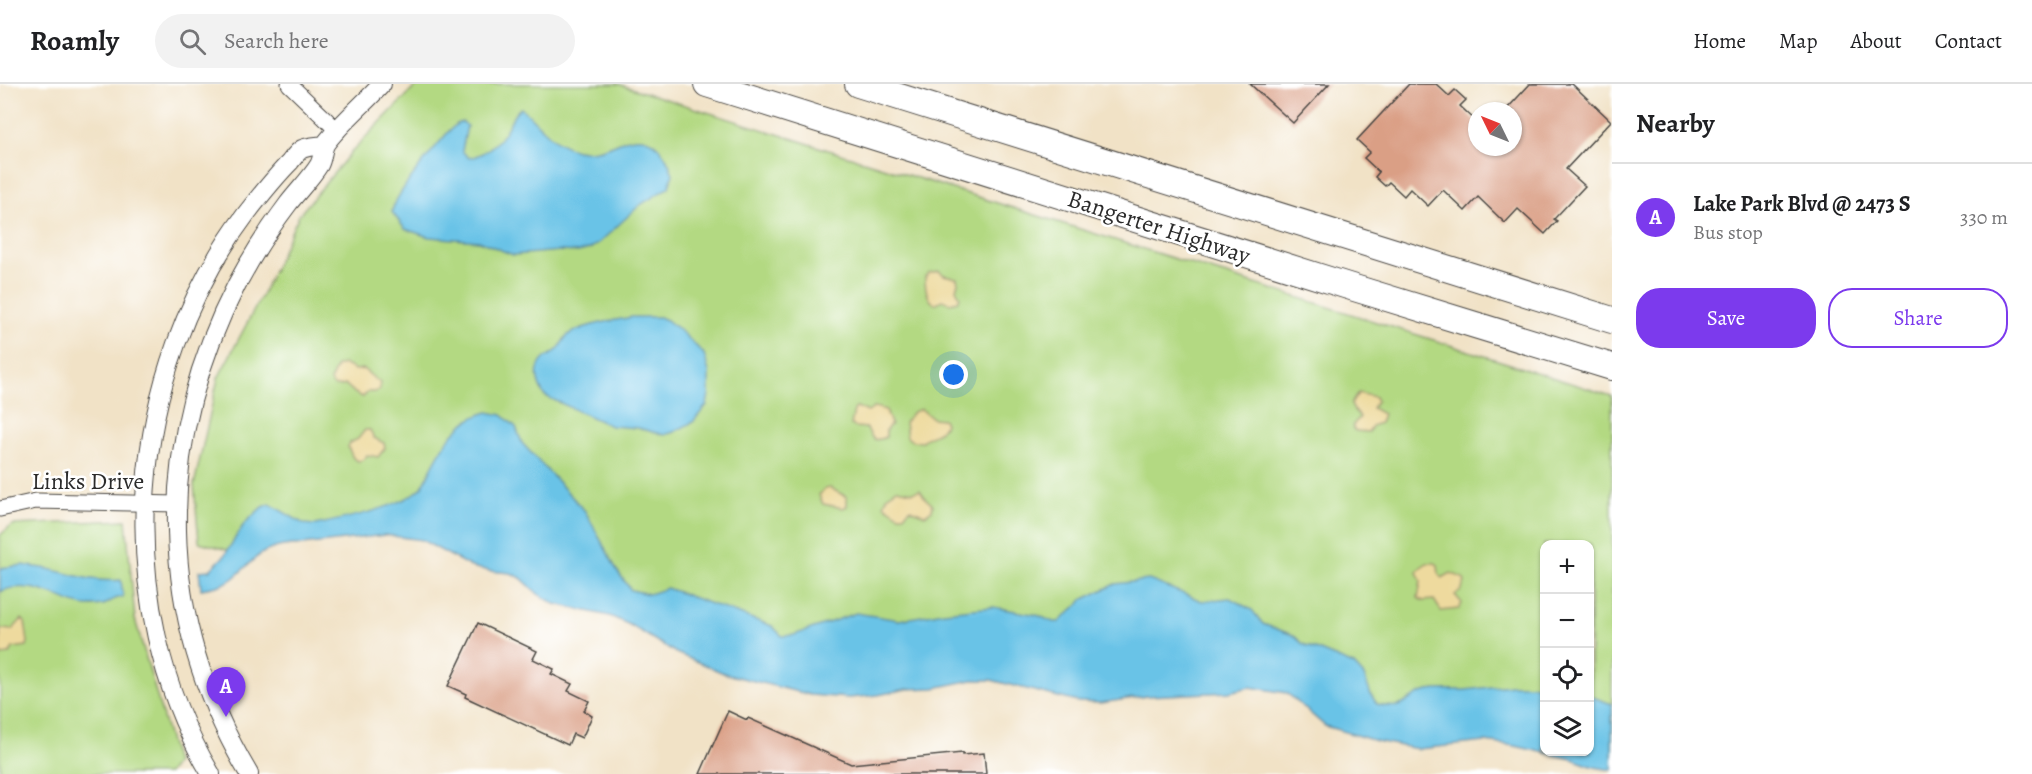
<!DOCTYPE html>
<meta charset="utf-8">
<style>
body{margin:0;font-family:Alegreya,serif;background:#f2f2f2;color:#202124}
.controls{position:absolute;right:18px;bottom:18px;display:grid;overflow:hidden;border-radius:12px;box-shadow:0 2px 4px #0004}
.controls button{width:54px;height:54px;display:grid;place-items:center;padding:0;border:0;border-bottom:2px solid #e0e0e0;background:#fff;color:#202124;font:30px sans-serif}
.compass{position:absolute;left:1468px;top:18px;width:54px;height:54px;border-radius:50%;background:#fff;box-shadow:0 2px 4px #0004;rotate:313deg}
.you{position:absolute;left:954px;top:291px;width:21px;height:21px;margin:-15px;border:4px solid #fff;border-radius:50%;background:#1a73e8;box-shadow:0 0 0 9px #1a73e833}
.badge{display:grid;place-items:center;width:39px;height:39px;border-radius:50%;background:#7c3aed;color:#fff;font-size:20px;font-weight:700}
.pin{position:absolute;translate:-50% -50px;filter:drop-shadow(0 2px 3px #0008)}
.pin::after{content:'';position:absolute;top:32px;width:21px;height:18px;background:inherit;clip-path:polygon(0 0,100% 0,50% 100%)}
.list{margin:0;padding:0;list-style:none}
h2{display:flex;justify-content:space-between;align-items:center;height:78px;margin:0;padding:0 24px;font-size:26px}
h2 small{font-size:20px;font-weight:400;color:#757577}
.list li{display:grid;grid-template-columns:39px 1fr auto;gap:18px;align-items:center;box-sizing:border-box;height:108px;padding:0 24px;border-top:2px solid #e0e0e0}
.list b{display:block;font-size:22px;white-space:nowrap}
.list p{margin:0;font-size:20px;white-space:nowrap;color:#757577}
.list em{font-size:20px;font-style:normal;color:#757577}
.actions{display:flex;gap:12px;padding:18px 24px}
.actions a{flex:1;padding:14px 0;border:2px solid #7c3aed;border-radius:24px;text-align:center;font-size:21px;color:#7c3aed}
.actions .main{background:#7c3aed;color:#fff}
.icon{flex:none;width:33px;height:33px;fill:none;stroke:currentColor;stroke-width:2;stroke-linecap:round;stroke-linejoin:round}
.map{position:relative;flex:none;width:1612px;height:690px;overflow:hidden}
header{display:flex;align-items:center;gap:36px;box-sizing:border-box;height:84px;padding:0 30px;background:#fff;border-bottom:2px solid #e0e0e0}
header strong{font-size:28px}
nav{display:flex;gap:33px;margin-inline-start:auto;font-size:21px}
.search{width:420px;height:54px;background:#f2f2f2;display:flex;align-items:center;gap:15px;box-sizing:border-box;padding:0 21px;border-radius:33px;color:#757577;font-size:22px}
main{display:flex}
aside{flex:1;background:#fff}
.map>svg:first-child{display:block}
</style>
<header>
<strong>Roamly</strong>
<div class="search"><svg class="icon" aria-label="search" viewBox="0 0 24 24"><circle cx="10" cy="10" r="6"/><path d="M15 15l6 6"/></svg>Search here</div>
<nav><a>Home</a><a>Map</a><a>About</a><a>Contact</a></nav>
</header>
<main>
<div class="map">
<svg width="1612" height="690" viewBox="0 0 1612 690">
<rect width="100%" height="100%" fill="#fff"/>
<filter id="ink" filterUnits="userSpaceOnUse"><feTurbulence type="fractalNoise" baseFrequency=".0167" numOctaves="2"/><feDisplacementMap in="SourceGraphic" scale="12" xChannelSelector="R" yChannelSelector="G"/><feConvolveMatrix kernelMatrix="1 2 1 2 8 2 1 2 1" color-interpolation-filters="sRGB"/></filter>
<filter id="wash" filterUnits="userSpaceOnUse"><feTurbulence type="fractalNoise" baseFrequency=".008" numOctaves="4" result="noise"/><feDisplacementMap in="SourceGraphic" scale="24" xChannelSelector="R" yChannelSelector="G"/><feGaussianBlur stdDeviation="1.35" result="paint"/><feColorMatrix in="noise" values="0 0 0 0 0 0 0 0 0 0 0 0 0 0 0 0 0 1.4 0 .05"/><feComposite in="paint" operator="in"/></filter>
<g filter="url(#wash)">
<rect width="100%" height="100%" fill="#f1e2c6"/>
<path fill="#b3d982" stroke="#6f8256" stroke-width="1.5" d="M 418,0 L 618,0 L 1612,312 L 1612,669 L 1590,666 L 1590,460 L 1544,460 L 1544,658 L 1424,638 L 1251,588 L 792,579 L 401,434 L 231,467 L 199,458 L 194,401 L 218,294 L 262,211 L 299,131 L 354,65 Z
M 126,436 L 135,535 L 176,679 L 168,690 L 0,690 L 0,451 L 12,441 Z"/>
<path fill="#eeda9e" stroke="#8c8264" stroke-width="1.5" d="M 939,187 L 944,191 L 957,194 L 958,199 L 956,205 L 960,213 L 958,217 L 950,219 L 942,216 L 935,220 C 926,215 925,203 925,193 L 929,189 Z
M 343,280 L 355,286 L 363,285 L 380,299 L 380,306 L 375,308 L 368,308 L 363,313 L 356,310 L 346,301 C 339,302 334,305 330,297 L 337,282 Z
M 1358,309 L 1375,313 L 1377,317 L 1372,324 L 1383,330 L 1380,339 L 1372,342 L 1369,348 L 1356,347 L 1353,345 L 1353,341 L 1360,333 L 1353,325 L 1351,320 Z
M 857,323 L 868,328 L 875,323 L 886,326 L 891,340 L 886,346 L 886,353 C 870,359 874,354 866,344 L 856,343 L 851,341 L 854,326 Z
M 921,325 L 932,334 L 943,335 L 945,340 C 941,351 928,350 921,358 L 912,357 L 907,353 L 905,338 L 913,328 Z
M 365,346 L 370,346 L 374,354 L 384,359 L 385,364 L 378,373 L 367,371 L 363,376 L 358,377 L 353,374 L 348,363 L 350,359 L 358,355 Z
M 830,404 L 847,413 L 847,422 L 843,424 L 823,420 L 819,411 L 825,405 Z
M 897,405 L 913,408 L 920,406 L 926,415 L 933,421 L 932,426 L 925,431 L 910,425 L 904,431 L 899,431 L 884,421 L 888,411 Z
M 1427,479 L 1435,479 L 1438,481 L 1439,491 L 1442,494 L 1451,489 L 1463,494 L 1465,498 L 1461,507 L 1455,511 L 1462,519 L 1459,525 L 1441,527 L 1434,516 L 1423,517 L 1418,514 L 1421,497 L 1417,488 L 1421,483 Z
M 22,535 L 25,538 L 28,558 L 27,562 L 13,564 L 9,570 L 2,571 L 0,568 L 0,546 L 3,545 L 12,546 Z"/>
<path fill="#69c3e7" stroke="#4a7789" stroke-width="1.5" d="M 521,24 C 541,41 554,64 584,67 C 596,68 609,63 620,58 C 650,45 664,64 673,90 L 669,103 L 640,121 L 600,158 L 590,165 L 578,168 L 560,167 L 513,171 L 479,157 L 429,153 L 405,145 L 392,128 C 394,111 437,61 450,46 L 458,39 L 463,38 L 467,42 L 462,67 L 469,74 C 484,71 500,58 507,44 C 511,37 514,28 521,24 Z
M 632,233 L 659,233 L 667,236 L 684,250 L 704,270 L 709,288 L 709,310 L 707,321 L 693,338 L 674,348 L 664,351 L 638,344 L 611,342 L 545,312 C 537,301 533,284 545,274 C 549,271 554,270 557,266 C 562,262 563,254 568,251 C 584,240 613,237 632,233 Z
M 488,328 L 502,331 L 516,343 L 522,359 L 585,427 L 618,488 L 631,506 L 649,510 L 667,504 L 772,542 L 782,552 L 794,551 L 856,529 L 899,536 L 944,528 L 993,523 L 1037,531 L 1053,538 L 1059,538 L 1084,515 L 1115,500 L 1149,496 L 1202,517 L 1230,514 L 1252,526 L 1263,540 L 1293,551 L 1303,560 L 1354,581 L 1364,592 L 1371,611 L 1377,620 C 1408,629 1404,612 1428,607 C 1440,605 1453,606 1465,606 C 1491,604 1519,597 1544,603 L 1544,668 L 1590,668 L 1590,612 L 1612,620 L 1612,686 L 1594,683 L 1572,675 L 1515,662 L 1485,658 L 1418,665 L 1376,657 L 1325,642 L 1287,609 L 1250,603 L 1229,608 L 1147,612 L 1101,619 L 1078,618 L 991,596 L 972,596 L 934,604 L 907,605 L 878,611 L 849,614 L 810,611 L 726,590 L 676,569 L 630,541 L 610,532 L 555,520 L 538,510 L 521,494 L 510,489 L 490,487 L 471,483 L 422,456 L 385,451 L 302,461 C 295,460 290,461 283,462 C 254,468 253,479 232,495 C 223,502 212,503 201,505 L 199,487 L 210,486 L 224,472 L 244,440 L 261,424 L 270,420 L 304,440 L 315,441 C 342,435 400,424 420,405 C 425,400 428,391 431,385 C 444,360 458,335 488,328 Z
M 24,481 C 32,483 40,483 48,485 C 74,490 94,499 121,496 L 123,513 C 112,514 114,516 106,520 C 101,522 92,522 87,522 C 71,521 60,512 46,508 C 33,503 13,501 0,508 L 0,484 Z"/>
<g id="blocks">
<path fill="#da9f85" d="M 1250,0 L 1329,0 L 1293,39 Z
M 1409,0 L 1436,0 L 1449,12 L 1455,6 L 1466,16 L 1460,22 L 1477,38 L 1477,63 L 1513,63 L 1513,27 L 1505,27 L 1530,0 L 1572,0 L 1611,37 L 1566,85 L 1585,102 L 1554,135 L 1557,137 L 1545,150 L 1518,125 L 1505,139 L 1478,113 L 1465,127 L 1443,106 L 1428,122 L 1410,105 L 1404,112 L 1389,98 L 1385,102 L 1375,93 L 1379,88 L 1364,74 L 1370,68 L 1357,56 Z
M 478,539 L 537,567 L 533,575 L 554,585 L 551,590 L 572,600 L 568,607 L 589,617 L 584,627 L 592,632 L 582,654 L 573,650 L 568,661 L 465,613 L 466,610 L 448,602 Z
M 728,627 L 747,636 L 748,634 L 851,680 L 962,669 L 962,671 L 984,669 L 986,690 L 700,690 Z"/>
</g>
</g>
<g filter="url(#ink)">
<use href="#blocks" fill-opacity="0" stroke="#494642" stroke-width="1.5"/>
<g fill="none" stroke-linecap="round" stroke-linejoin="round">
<g stroke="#494642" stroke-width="17">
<path id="minor" d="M 289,0 L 338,47
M 0,425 L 36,417 L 177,420"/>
</g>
<g stroke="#494642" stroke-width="20">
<path id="tertiary" d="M 211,690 C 109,519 127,288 246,130 C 260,112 274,94 290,78 C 293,74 298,67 302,65 C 308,62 318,62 325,61
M 249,690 C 156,534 154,361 237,200 C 252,172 269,145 288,120 C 298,107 311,94 319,81 C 323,74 322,65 326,59 C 341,39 365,19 382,0"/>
</g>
<g stroke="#494642" stroke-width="28">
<path id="trunk" d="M 707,0 L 1348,202 L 1612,283
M 858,0 L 1612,236"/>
</g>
<use href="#minor" stroke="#fff" stroke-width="15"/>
<use href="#tertiary" stroke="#fff" stroke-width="18"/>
<use href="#trunk" stroke="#fff" stroke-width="26"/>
</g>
</g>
<g text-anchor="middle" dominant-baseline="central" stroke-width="5" stroke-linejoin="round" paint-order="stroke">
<g font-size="24" fill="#2b2b2b" stroke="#fff">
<text transform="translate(1159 143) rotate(18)">Bangerter Highway</text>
<text x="88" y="397">Links Drive</text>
</g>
</g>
</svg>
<div class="controls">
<button>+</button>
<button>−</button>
<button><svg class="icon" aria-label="locate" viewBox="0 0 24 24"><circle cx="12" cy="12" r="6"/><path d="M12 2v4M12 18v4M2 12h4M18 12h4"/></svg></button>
<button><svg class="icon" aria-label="layers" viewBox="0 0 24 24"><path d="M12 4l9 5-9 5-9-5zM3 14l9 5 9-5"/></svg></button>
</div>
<svg class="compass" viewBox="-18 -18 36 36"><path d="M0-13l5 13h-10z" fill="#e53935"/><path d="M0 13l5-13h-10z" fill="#757577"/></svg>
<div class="you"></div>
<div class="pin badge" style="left:226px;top:633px">A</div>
</div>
<aside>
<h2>Nearby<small></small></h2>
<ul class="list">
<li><span class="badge">A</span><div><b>Lake Park Blvd @ 2473 S</b><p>Bus stop</p></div><em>330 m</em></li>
</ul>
<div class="actions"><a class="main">Save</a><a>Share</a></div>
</aside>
</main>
